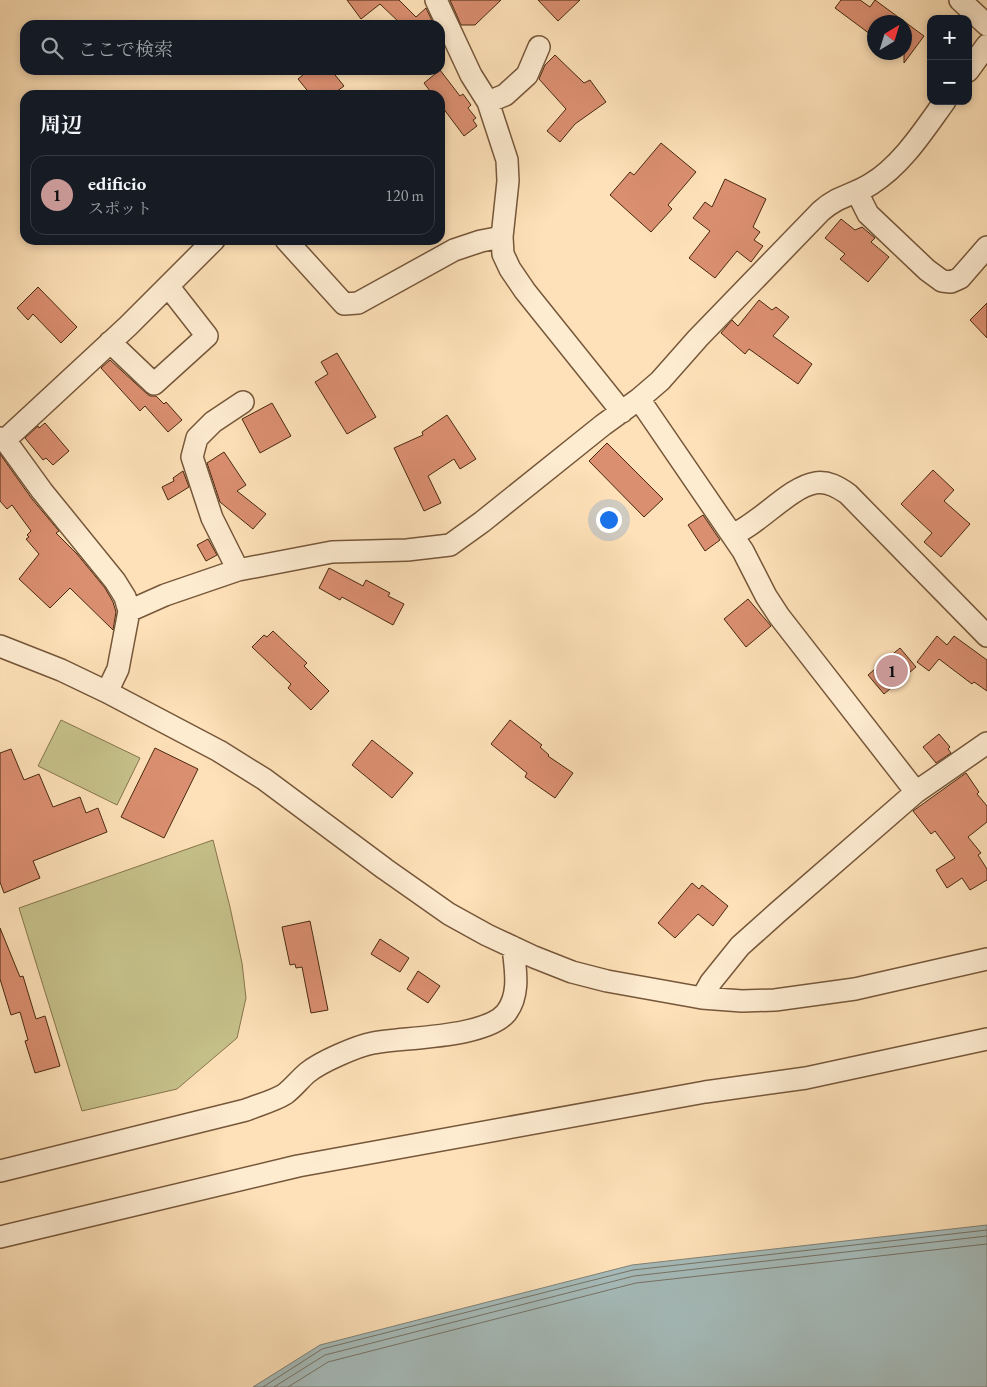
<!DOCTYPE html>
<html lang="ja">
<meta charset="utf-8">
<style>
body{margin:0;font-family:"EB Garamond","Noto Serif JP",serif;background:#242831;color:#f1f3f6}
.controls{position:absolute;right:15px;top:15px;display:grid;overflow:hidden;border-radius:10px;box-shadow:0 2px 8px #0003}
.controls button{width:45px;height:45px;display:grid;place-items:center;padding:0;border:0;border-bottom:1px solid #363941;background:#171b24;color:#f1f3f6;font:25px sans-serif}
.compass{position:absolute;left:867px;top:15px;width:45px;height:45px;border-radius:50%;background:#171b24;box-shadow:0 2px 8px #0003;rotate:38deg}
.you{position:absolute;left:608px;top:519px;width:18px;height:18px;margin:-12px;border:4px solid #fff;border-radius:50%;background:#1a73e8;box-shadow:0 0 0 8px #1a73e833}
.badge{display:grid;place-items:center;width:32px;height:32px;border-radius:50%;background:#c59692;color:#111;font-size:16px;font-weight:700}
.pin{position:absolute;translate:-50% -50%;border:2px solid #fff;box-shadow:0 1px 5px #0006}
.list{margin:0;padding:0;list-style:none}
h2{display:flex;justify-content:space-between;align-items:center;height:65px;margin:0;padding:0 20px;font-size:21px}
h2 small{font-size:16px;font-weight:400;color:#9ea1a6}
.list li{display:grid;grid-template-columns:32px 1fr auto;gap:15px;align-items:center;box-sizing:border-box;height:80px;margin:0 10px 10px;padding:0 10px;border:1px solid #363941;border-radius:15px}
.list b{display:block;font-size:19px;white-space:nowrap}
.list p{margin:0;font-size:16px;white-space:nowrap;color:#9ea1a6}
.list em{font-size:16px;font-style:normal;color:#9ea1a6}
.icon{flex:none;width:28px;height:28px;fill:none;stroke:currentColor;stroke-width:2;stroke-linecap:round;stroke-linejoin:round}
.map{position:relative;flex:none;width:987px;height:1387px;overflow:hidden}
.search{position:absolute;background:#171b24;box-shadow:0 2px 8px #0003;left:20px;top:20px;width:425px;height:55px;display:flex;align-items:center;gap:12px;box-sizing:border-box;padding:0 18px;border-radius:15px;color:#9ea1a6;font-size:19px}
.panel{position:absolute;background:#171b24;box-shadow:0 2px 8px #0003;left:20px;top:90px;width:425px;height:155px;border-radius:15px}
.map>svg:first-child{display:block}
</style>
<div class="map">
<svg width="987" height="1387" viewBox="0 0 987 1387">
<rect width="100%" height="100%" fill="#fee1b8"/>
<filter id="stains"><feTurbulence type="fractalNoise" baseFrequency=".004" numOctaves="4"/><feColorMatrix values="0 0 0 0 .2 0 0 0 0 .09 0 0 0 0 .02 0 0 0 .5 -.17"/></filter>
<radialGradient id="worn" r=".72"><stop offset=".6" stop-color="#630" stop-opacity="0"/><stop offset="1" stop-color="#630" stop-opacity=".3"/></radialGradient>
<path fill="#c6c18a" stroke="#87754d" d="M 61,720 L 140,758 L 117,805 L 38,766 Z
M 213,840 L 230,907 L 242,963 L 246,998 L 237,1038 L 177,1089 L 82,1111 L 19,908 Z"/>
<path fill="#a5bbba" stroke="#808176" d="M 987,1225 L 987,1387 L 253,1387 L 320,1345 L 632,1265 Z"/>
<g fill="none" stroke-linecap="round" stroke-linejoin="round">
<path stroke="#767265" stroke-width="1" d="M 263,1387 L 322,1349 L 633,1270 L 987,1230
M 274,1387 L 325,1355 L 634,1276 L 987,1236
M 288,1387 L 328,1362 L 636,1283 L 987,1244"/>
</g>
<path fill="#db8f71" stroke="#482910" d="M 347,0 L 399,0 L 416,17 L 426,8 L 434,25 L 402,25 L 380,4 L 361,19 Z
M 450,0 L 501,0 L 475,25 L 461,25 Z
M 538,0 L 580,0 L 558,21 Z
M 841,0 L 860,0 L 870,7 L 875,0 L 924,36 L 904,63 L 904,22 L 874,22 L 874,28 L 870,34 L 835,8 Z
M 555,55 L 584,83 L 590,80 L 606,102 L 575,124 L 560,142 L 547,131 L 566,109 L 539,79 L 545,65 Z
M 309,70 L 331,70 L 344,86 L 332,95 L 311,95 L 298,79 Z
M 440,70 L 460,96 L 463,94 L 471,105 L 468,108 L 476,118 L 473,120 L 477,126 L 464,136 L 440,104 L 440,95 L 433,95 L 424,83 Z
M 661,143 L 696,172 L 668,205 L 672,209 L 651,232 L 610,195 L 630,172 L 634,175 Z
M 725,179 L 766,199 L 753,227 L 760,232 L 754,240 L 763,246 L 751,262 L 737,251 L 715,278 L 689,258 L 710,231 L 693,218 L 705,202 L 712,207 Z
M 841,219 L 855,230 L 862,227 L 875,238 L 871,242 L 889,257 L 868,282 L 840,259 L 845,254 L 825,238 Z
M 38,287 L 77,327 L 61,343 L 33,314 L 28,320 L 17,308 Z
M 759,300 L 772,310 L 776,307 L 789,317 L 773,336 L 812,364 L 798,384 L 749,349 L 745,354 L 721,333 L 732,320 L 738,326 Z
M 987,303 L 987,338 L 970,320 Z
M 337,353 L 376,417 L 347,434 L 315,382 L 328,374 L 321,362 Z
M 110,360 L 146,393 L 150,396 L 156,396 L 164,404 L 166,402 L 182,420 L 168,432 L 145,406 L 140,411 L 101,368 Z
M 272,403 L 291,436 L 260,453 L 242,419 Z
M 447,415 L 476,459 L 460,469 L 454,459 L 428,476 L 441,503 L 424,511 L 394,448 L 423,435 L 422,432 Z
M 45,423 L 69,451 L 53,465 L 46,458 L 43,460 L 25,438 L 38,426 L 39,428 Z
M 607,443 L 663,499 L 644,517 L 589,461 Z
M 224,452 L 246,485 L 237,491 L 266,514 L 253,529 L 220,502 L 207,463 Z
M 0,454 L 32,499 L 59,531 L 56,533 L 77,554 L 105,588 L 113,602 L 116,612 L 113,630 L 70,588 L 50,608 L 19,579 L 39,554 L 26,539 L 29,537 L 27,535 L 31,531 L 12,505 L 7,509 L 0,501 Z
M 933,470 L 954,490 L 944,501 L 970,524 L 941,557 L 924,542 L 932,533 L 901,504 Z
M 183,471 L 189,487 L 168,500 L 162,487 L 174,481 L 173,478 Z
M 703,515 L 720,540 L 705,551 L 688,525 Z
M 208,539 L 217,555 L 206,561 L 197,545 Z
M 329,568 L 363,586 L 366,580 L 390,593 L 388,596 L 404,604 L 393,625 L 342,597 L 340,600 L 319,588 Z
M 748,599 L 771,626 L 746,647 L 724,619 Z
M 273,631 L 307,663 L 304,666 L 329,691 L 311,710 L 288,688 L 291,684 L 252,647 L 264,635 L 267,637 Z
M 937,636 L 947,645 L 954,636 L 987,660 L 987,691 L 974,682 L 972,684 L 939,659 L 929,671 L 917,662 Z
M 900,648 L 916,667 L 884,694 L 868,675 Z
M 510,720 L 542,745 L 540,747 L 549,755 L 548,756 L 573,773 L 555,798 L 525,777 L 527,773 L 491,744 Z
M 939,734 L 950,747 L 948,749 L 951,753 L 936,763 L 923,747 Z
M 372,740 L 413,773 L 392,798 L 352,765 Z
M 155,748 L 198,769 L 164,838 L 121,817 Z
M 11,749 L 24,780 L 39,774 L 53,807 L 80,797 L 86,813 L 98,808 L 107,832 L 33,861 L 40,878 L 4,893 L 0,882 L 0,753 Z
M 966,773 L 979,792 L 977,794 L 987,806 L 987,822 L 968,837 L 981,853 L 978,855 L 987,869 L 987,880 L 970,890 L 962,878 L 947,888 L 936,870 L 955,858 L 935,831 L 931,834 L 913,811 Z
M 692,883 L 699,889 L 702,885 L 728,906 L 713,926 L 698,914 L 675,938 L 658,923 Z
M 310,921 L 328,1010 L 311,1013 L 302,967 L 296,968 L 295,964 L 290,965 L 282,927 Z
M 0,928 L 20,977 L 23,976 L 36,1019 L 45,1016 L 60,1066 L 35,1073 L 25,1041 L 28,1040 L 20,1012 L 11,1015 L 0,979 Z
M 380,939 L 409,958 L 400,972 L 371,954 Z
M 418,971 L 440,986 L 428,1003 L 407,989 Z"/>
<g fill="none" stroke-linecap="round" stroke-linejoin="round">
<g stroke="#76573a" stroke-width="24">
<path id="minor" d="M 436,0 L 471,75 L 488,102 L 507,160 L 508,181 L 502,237 L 503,254 L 510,269 L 525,291 L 622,412
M 960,0 L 987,25
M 968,71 L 987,45
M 488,102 L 505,95 L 527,75 L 539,47
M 857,192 L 868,214 L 927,270 L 942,281 L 951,282 L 960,278 L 987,247
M 286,240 L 344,304 L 358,303 L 454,250 L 481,241 L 502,237
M 110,342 L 154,384 L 207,336 L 168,286
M 639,399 L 743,551 L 766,596 L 779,616 L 916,792
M 0,438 L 5,440 L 42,491 L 115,581 L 125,597 L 129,611 L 118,669 L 107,692
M 5,440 L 128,326 L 214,240
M 732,535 C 759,524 790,487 815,483 C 828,481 838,487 848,494 L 987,636
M 238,570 L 212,518 L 192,457 L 197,438 L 213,422 L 243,402
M 129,611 L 165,595 L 238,570 L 332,552 L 407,550 L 450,545 L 482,522 L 603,425 L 639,399 L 660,381 L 698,338 L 821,211 C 839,195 852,196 871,184 C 902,165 924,130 945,101
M 0,646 L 61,670 L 107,692 L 219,751 L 264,779 L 385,869 L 449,914 L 487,935 L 534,957 L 572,972 L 607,981 L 702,998 L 742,1001 L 775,1000 L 855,989 L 987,959
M 702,998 L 711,982 L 740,946 L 778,912 L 916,792 L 987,743
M 0,1171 L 246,1110 C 258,1105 274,1101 285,1094 C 293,1088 300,1079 307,1073 C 320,1062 357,1046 373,1043 C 405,1037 485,1038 506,1013 C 521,994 515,968 513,947
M 0,1237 L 298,1166 L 705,1092 L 806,1078 L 987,1039"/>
</g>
<use href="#minor" stroke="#feecd1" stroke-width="21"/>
</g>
<rect width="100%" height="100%" filter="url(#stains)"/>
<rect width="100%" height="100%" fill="url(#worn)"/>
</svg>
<div class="controls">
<button>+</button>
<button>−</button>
</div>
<svg class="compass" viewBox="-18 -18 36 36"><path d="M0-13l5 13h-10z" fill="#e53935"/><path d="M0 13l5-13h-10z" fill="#9ea1a6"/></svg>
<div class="you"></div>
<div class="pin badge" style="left:892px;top:671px">1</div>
<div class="search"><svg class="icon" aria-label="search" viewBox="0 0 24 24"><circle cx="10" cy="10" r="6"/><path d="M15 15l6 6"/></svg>ここで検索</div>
<section class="panel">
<h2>周辺<small></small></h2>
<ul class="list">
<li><span class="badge">1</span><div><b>edificio</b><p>スポット</p></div><em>120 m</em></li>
</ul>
</section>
</div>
